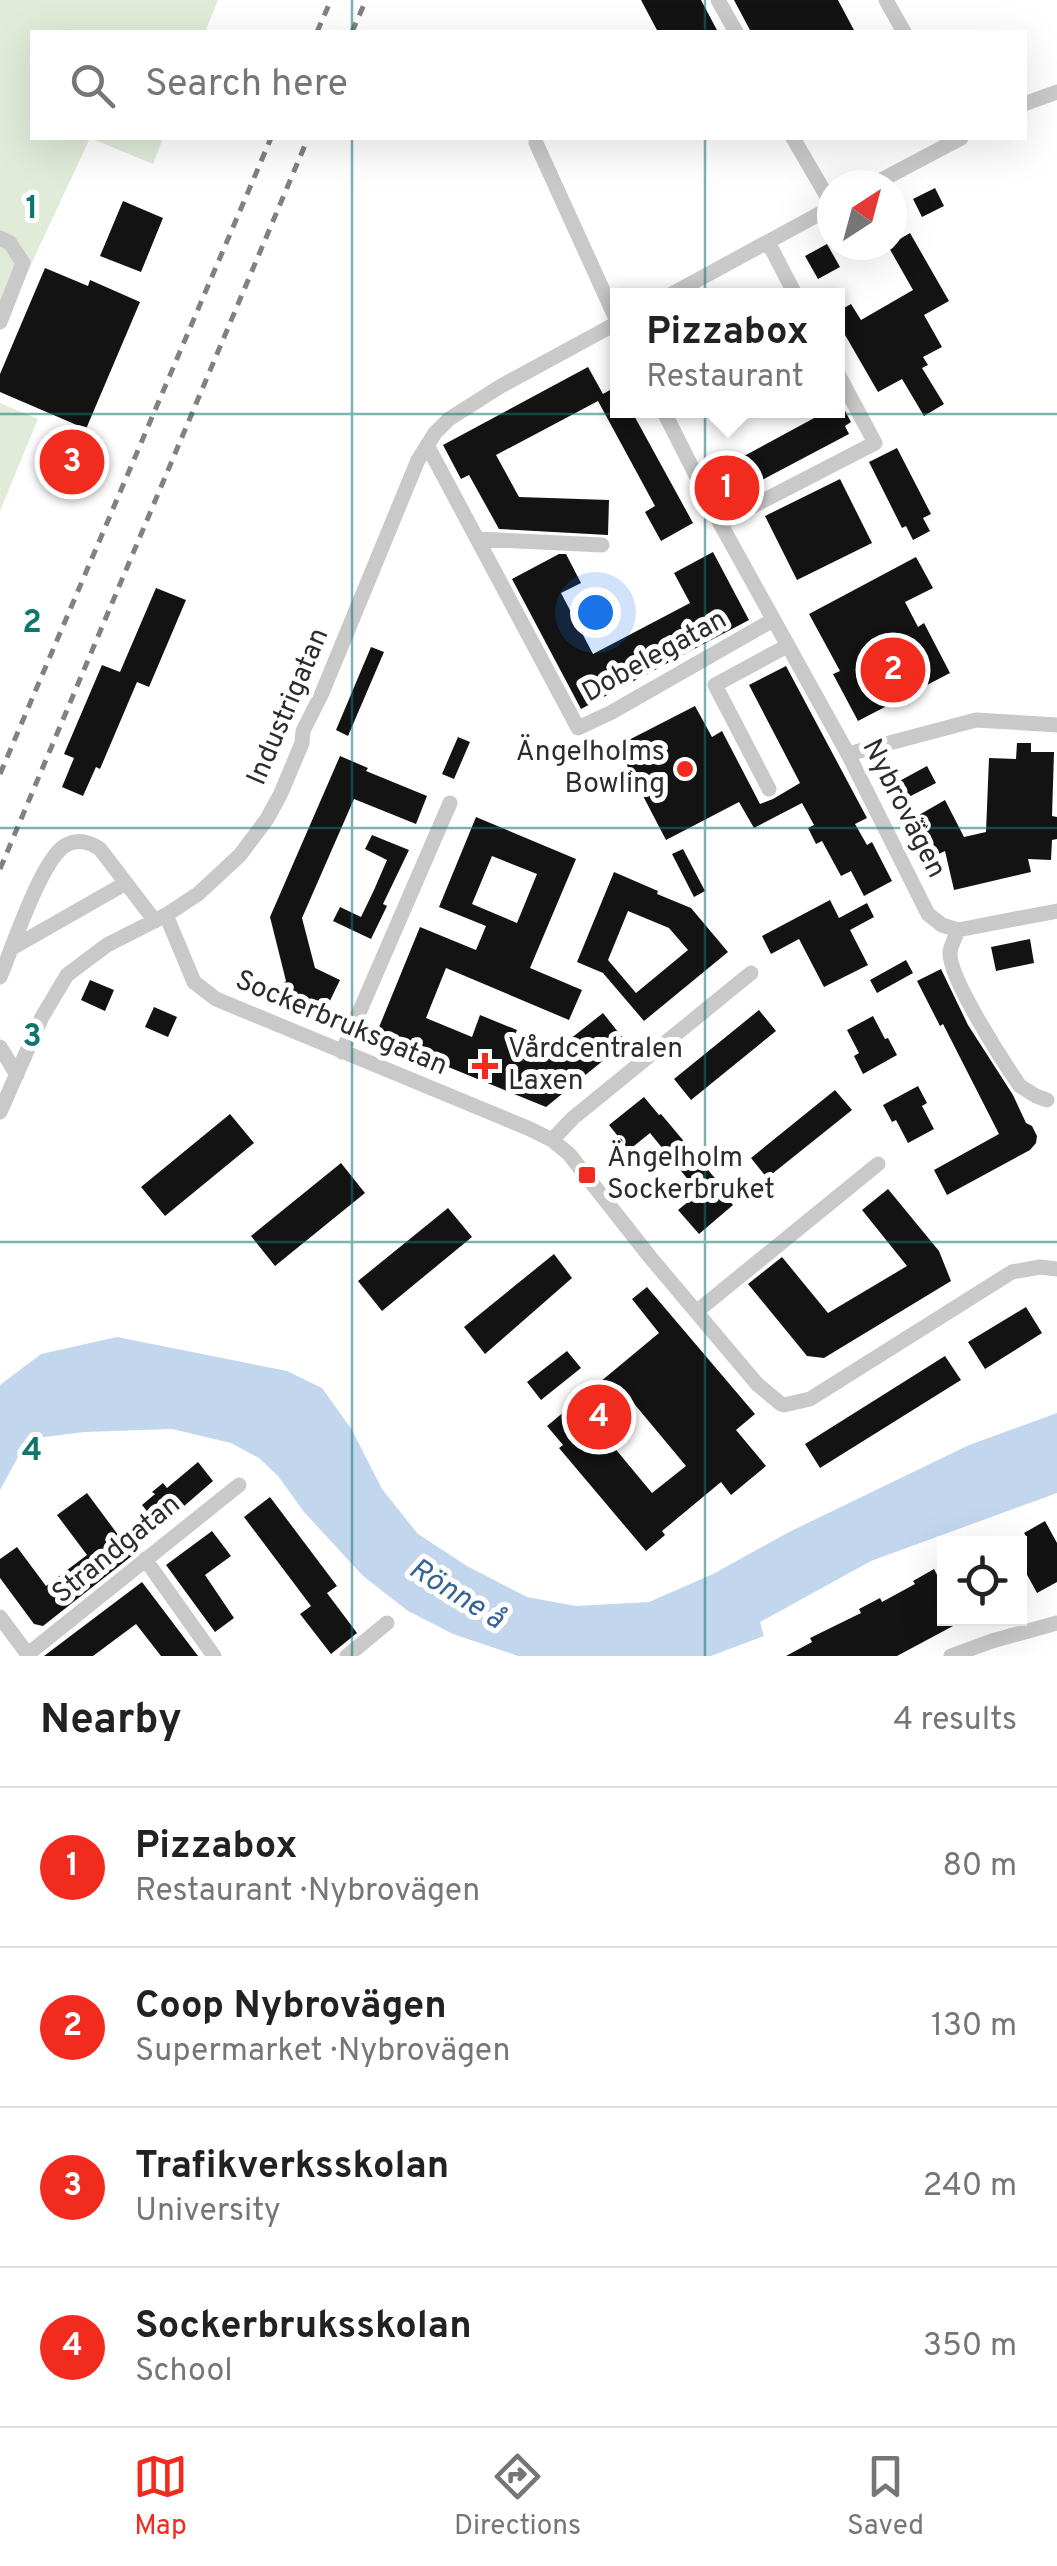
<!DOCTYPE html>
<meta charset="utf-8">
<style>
body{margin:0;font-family:Overpass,sans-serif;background:#f2f2f2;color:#222}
.controls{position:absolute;right:30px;bottom:30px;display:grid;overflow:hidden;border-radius:0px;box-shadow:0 10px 40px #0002}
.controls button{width:90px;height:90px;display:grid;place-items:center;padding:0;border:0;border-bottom:2px solid #e0e0e0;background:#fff;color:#222;font:50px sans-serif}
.compass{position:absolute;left:817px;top:170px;width:90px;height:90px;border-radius:50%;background:#fff;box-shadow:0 10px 40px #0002;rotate:36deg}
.you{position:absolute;left:595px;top:612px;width:35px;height:35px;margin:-25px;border:8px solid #fff;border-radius:50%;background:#1a73e8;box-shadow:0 0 0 15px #1a73e833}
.badge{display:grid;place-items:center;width:65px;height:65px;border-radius:50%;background:#f22b1f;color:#fff;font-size:32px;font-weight:700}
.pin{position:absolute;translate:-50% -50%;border:5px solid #fff;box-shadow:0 2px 10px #0006}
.popup{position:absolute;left:610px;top:288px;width:235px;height:130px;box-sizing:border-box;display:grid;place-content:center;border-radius:0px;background:#fff;filter:drop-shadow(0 2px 8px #0005);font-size:32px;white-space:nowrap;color:#767676}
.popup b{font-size:38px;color:#222}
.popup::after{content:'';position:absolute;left:50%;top:100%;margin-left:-20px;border:20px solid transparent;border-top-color:#fff}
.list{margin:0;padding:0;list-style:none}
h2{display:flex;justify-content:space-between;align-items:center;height:130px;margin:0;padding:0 40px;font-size:42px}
h2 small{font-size:32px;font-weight:400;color:#767676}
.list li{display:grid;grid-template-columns:65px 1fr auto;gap:30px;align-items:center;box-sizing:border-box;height:160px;padding:0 40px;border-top:2px solid #e0e0e0}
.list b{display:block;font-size:38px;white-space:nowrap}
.list p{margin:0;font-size:32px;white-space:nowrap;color:#767676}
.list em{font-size:32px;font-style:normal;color:#767676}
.icon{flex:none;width:55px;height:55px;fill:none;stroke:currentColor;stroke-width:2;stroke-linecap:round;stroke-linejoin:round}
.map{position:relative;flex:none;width:1057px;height:1656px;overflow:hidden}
.search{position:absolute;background:#fff;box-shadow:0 10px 40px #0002;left:30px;right:30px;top:30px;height:110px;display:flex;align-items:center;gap:25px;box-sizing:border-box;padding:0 35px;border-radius:0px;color:#767676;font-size:38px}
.sheet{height:770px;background:#fff}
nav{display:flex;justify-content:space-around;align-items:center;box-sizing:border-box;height:140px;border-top:2px solid #e0e0e0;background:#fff;font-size:28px;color:#767676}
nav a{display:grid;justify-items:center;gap:5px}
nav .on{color:#f22b1f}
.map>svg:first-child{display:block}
</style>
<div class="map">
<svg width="1057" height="1656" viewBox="0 0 1057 1656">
<rect width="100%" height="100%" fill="#fff"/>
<path fill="#e0ebd8" d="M 0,0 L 218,0 L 205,32 L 32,32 L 32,138 L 163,138 L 153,164 L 90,138 L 0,331 Z
M 0,403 L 38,419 L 0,511 Z"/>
<path fill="#c2d7ed" d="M 117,1337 L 287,1371 L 322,1388 L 352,1430 L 382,1489 L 418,1534 L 467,1566 L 527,1597 L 576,1606 L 649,1602 L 713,1574 L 789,1532 L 969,1445 L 1057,1413 L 1057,1493 L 871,1561 L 760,1622 L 764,1636 L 711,1656 L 518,1656 L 453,1634 L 408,1611 L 363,1576 L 304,1512 L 278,1476 L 259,1458 L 231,1443 L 172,1429 L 84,1432 L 37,1438 L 23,1448 L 0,1490 L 0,1385 L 41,1354 Z"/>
<path fill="#131313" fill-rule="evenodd" d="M 641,0 L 701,0 L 718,32 L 658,32 Z
M 734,0 L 838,0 L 855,32 L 751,32 Z
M 935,188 L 944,206 L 922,217 L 913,199 Z
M 123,201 L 163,218 L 141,272 L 100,256 Z
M 910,233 L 949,301 L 924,315 L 942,347 L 923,357 L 928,365 L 922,368 L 944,404 L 924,416 L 902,379 L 878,392 L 837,321 L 837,312 L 851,304 L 861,320 L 913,290 L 888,246 Z
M 827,244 L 840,267 L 818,279 L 805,256 Z
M 45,268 L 88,286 L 90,280 L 140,302 L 86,429 L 0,392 L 0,374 Z
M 588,367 L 603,394 L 617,386 L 617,410 L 631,410 L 693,523 L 661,541 L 645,512 L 655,506 L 598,401 L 496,455 L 519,497 L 609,500 L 608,535 L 499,529 L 469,475 L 461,479 L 443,445 Z
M 837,396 L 851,422 L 845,426 L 849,434 L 745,489 L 731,463 L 829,410 L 837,410 Z
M 897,448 L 931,514 L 923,518 L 930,531 L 913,540 L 906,526 L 902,528 L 869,462 Z
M 840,479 L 872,543 L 797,580 L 765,516 Z
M 713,552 L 749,620 L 581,709 L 512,579 L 559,554 L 566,554 L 581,583 L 561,593 L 593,654 L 690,603 L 674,573 Z
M 916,557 L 933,588 L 905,602 L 918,627 L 924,623 L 950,673 L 858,721 L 833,674 L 840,671 L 809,614 Z
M 156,588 L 186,600 L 149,687 L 137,682 L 100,769 L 96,767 L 83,796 L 62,787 L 74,758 L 64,754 L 102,665 L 120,672 Z
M 371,647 L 384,652 L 348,736 L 336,730 Z
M 786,666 L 867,818 L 855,824 L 867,845 L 872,842 L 892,881 L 864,896 L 851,871 L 841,876 L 822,841 L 816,844 L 808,828 L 814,825 L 802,803 L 754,828 L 739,802 L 666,840 L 617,746 L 695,706 L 712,737 L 722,731 L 760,804 L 773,799 L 800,783 L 749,685 Z
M 458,737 L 470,742 L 454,779 L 442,774 Z
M 1017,743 L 1031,743 L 1031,752 L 1054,752 L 1052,816 L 1057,817 L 1057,839 L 1052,840 L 1051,860 L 1028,859 L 1031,872 L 954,890 L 945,851 L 932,857 L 912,819 L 945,800 L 964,837 L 986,832 L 989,758 L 1016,759 Z
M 340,756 L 368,768 L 366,771 L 427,796 L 416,824 L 354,799 L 302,918 L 315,968 L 340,980 L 326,1009 L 296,995 L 293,998 L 281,986 L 286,981 L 270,917 Z
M 927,766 L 936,783 L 903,800 L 894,784 Z
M 476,817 L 576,859 L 530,968 L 582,990 L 569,1020 L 446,968 L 426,1018 L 472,1037 L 480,1015 L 517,1030 L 509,1049 L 541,1062 L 603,1013 L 626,1042 L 546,1107 L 375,1037 L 420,927 L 476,950 L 486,926 L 439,907 ZM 492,856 L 537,874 L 517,923 L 472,904 Z
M 372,835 L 409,850 L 383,904 L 387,906 L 371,939 L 333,921 L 340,907 L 361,917 L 374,890 L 387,860 L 365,849 Z
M 683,849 L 705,891 L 694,897 L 672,854 Z
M 614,872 L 658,891 L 657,894 L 691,908 L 728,952 L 644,1021 L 603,973 L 577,962 ZM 628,911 L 669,928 L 688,950 L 636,993 L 608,960 Z
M 830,900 L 839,918 L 867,903 L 874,917 L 850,930 L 868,965 L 824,987 L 799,939 L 771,954 L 762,936 Z
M 1030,939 L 1034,963 L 996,971 L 991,947 Z
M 906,960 L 913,973 L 877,993 L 870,980 Z
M 941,969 L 968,1025 L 1013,1095 L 1026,1123 L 1032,1126 L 1037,1136 L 1036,1143 L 1030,1150 L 947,1195 L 934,1170 L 999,1134 L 943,1024 L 940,1026 L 917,981 Z
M 90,980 L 114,990 L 105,1011 L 81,1000 Z
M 154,1007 L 177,1017 L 168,1037 L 145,1027 Z
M 759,1010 L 776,1031 L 691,1100 L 674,1079 Z
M 873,1016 L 885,1039 L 888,1038 L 897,1055 L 863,1074 L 854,1056 L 859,1053 L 847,1030 Z
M 918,1086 L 927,1103 L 922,1106 L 934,1129 L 908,1143 L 896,1120 L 892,1122 L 883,1105 Z
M 835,1090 L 852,1110 L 767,1178 L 751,1158 Z
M 644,1097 L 659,1115 L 661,1114 L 719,1183 L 716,1186 L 733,1205 L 699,1234 L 678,1210 L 699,1193 L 650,1133 L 629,1150 L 609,1125 Z
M 230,1114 L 254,1143 L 165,1216 L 141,1187 Z
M 341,1163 L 365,1193 L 275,1266 L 251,1236 Z
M 888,1189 L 939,1251 L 951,1281 L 824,1358 L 807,1356 L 748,1284 L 782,1257 L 828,1313 L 907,1266 L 862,1210 Z
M 448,1208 L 472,1237 L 382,1311 L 358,1281 Z
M 554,1254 L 572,1278 L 485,1354 L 464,1327 Z
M 647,1287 L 755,1414 L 736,1430 L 766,1466 L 731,1495 L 721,1482 L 662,1531 L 665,1535 L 646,1551 L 559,1448 L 563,1445 L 547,1426 L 659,1333 L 632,1299 ZM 631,1400 L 686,1466 L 652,1493 L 598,1428 Z
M 1026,1307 L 1042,1333 L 985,1369 L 968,1342 Z
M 567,1351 L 581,1368 L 541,1400 L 527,1382 Z
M 945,1356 L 961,1380 L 820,1468 L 805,1444 Z
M 198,1462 L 213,1481 L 160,1527 L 142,1505 L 155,1494 L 152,1492 L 163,1483 L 167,1488 Z
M 87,1493 L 133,1555 L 43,1626 L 34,1624 L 0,1578 L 0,1559 L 17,1547 L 46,1586 L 87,1555 L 57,1515 Z
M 270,1497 L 337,1586 L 327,1593 L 357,1633 L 331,1654 L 300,1614 L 311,1606 L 244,1517 Z
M 1045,1521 L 1057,1543 L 1057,1582 L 1037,1593 L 1020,1562 L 1020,1540 L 1026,1536 L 1024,1533 Z
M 212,1531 L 231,1556 L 205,1575 L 234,1618 L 215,1632 L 166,1565 Z
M 934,1569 L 944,1588 L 944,1618 L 968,1618 L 897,1656 L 786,1656 L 812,1642 L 810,1638 L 861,1613 L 859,1609 L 880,1598 L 882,1602 L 915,1584 L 913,1581 Z
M 142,1582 L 198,1656 L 161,1656 L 136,1624 L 93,1656 L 44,1656 Z"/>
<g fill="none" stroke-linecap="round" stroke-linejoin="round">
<path stroke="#c9c9c9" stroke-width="15" d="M 718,0 L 736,32
M 886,0 L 904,32
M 1024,104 L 1057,92
M 793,138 L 832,205
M 536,143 L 617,321
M 872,185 L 961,138
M 0,238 L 10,243 L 23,263 L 0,322
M 768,242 L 796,296
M 668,296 L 832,207
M 663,410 L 720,523 L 848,754 L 928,914 L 942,925 L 958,930 L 1057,911
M 427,445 L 578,728 L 612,712 L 773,620
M 720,523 L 875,443 L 837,372
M 478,539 L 602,545
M 848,754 L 976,720 L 1057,725
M 769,789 L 715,685 L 787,646
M 166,915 L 194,982 L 216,999 L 530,1129 L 552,1140 L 569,1154 L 650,1257 L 757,1384 L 781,1404 L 784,1405 L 810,1399 L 1012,1272 L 1040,1267 L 1057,1269
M 958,930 C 956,936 951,945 950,952 C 948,977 1004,1063 1020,1086 L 1036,1096 L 1047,1100
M 12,948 L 126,883
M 0,977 C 13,947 39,866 63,847 C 76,838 88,841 100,849 L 155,921
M 0,1047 L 17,1075
M 342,1052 L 450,803
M 0,1112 L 42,1017 L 67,975 L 107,945 L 166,915 L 198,894 L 240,855 L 267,819 L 281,793 L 302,743 L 303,731 L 322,693 L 418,460 L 435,433 L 449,419 L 501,386 L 617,323
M 552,1140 L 573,1118 L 751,973
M 696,1312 L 878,1164
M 145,1559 L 214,1656
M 0,1617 L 29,1656
M 28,1654 L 239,1485
M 347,1656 L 387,1623
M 951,1656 L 992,1641 L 1057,1623"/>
<path stroke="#818181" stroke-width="5" stroke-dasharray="10 8" stroke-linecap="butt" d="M 317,32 L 331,0
M 352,32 L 366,0
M 0,774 L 271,138
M 0,869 L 308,138"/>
</g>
<path fill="none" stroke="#0f766e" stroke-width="2.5" stroke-opacity="0.55" d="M 352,0 L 352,32M 705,0 L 705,32M 352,138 L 352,1656M 705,138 L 705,1656M 0,414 L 1057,414M 0,828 L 1057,828M 0,1242 L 1057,1242"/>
<g fill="#f22b1f" stroke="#fff" stroke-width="4">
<circle cx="685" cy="769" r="10"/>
<path d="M480 1051h10v10h10v10h-10v10h-10v-10h-10v-10h10z"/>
<rect x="577" y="1165" width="20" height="20" rx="5"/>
</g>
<g text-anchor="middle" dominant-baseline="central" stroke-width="10" stroke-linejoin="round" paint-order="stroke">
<g font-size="28" fill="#2c2c2c" stroke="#fff">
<text transform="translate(655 657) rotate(-29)">Dobelegatan</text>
<text transform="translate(289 707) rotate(-67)">Industrigatan</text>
<text transform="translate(903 809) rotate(63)">Nybrovägen</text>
<text transform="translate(341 1024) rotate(23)">Sockerbruksgatan</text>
<text transform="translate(117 1550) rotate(-39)">Strandgatan</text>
</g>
<g font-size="28" fill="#2c2c2c" stroke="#fff" text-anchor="start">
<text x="665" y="753" text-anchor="end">Ängelholms<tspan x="665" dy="32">Bowling</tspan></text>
<text x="508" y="1050">Vårdcentralen<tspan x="508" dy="32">Laxen</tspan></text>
<text x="607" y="1159">Ängelholm<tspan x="607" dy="32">Sockerbruket</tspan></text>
</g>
<g font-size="30" font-style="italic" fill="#356393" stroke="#fff">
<text transform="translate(456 1595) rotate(32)">Rönne å</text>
</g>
</g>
<g font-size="32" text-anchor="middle" font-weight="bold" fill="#0f766e" stroke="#fff" stroke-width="10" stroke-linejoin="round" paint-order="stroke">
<text x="32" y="218">1</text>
<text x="32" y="632">2</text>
<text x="32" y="1046">3</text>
<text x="32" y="1460">4</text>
</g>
</svg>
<div class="controls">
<button><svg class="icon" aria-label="locate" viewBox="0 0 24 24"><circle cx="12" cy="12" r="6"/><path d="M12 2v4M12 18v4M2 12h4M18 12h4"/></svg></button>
</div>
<svg class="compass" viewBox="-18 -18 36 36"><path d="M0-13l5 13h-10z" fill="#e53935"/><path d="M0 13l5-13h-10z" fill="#767676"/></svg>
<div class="you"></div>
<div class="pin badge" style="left:727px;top:488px">1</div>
<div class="popup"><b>Pizzabox</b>Restaurant</div>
<div class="pin badge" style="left:893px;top:670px">2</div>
<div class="pin badge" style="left:72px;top:462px">3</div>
<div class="pin badge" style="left:599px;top:1417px">4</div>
<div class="search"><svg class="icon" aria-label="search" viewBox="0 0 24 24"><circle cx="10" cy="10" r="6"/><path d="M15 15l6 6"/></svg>Search here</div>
</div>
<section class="sheet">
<h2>Nearby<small>4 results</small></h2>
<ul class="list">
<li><span class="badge">1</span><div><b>Pizzabox</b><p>Restaurant · Nybrovägen</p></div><em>80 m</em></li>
<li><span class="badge">2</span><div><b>Coop Nybrovägen</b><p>Supermarket · Nybrovägen</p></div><em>130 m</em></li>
<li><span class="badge">3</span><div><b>Trafikverksskolan</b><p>University</p></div><em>240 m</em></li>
<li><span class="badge">4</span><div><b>Sockerbruksskolan</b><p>School</p></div><em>350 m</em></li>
</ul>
</section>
<nav>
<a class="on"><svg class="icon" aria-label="map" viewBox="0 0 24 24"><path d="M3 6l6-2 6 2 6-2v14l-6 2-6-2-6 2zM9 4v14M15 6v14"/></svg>Map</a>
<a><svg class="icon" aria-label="directions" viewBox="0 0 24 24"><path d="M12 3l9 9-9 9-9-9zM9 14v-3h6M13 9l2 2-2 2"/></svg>Directions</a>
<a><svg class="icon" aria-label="saved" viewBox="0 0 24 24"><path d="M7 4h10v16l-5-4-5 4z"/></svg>Saved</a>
</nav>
